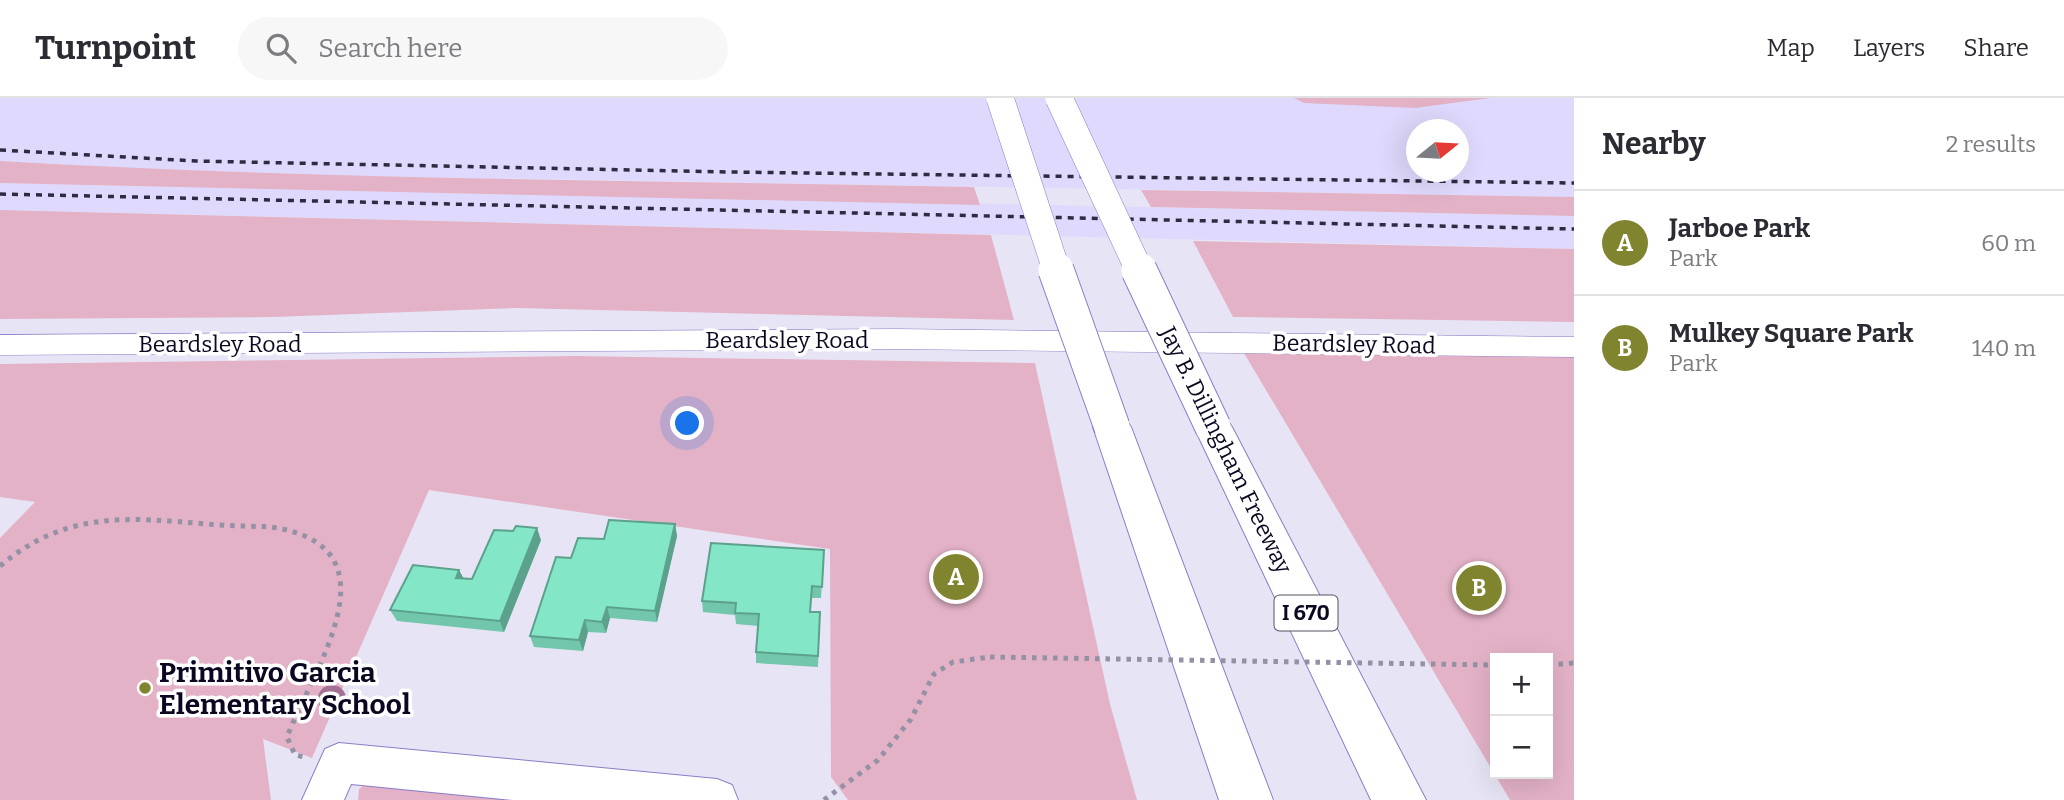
<!DOCTYPE html>
<meta charset="utf-8">
<style>
body{margin:0;font-family:Bitter,serif;background:#f7f7f7;color:#2b2b33}
.controls{position:absolute;right:21px;bottom:21px;display:grid;overflow:hidden;border-radius:0px;box-shadow:0 7px 28px #0002}
.controls button{width:63px;height:63px;display:grid;place-items:center;padding:0;border:0;border-bottom:2px solid #e1e1e2;background:#fff;color:#2b2b33;font:35px sans-serif}
.compass{position:absolute;left:1406px;top:21px;width:63px;height:63px;border-radius:50%;background:#fff;box-shadow:0 7px 28px #0002;rotate:72deg}
.you{position:absolute;left:688px;top:326px;width:24px;height:24px;margin:-18px;border:5px solid #fff;border-radius:50%;background:#1a73e8;box-shadow:0 0 0 10px #1a73e833}
.badge{display:grid;place-items:center;width:46px;height:46px;border-radius:50%;background:#80842f;color:#fff;font-size:23px;font-weight:700}
.pin{position:absolute;translate:-50% -50%;border:4px solid #fff;box-shadow:0 2px 7px #0006}
.list{margin:0;padding:0;list-style:none}
h2{display:flex;justify-content:space-between;align-items:center;height:91px;margin:0;padding:0 28px;font-size:30px}
h2 small{font-size:23px;font-weight:400;color:#7c7c81}
.list li{display:grid;grid-template-columns:46px 1fr auto;gap:21px;align-items:center;box-sizing:border-box;height:105px;padding:0 28px;border-top:2px solid #e1e1e2}
.list b{display:block;font-size:26px;white-space:nowrap}
.list p{margin:0;font-size:23px;white-space:nowrap;color:#7c7c81}
.list em{font-size:23px;font-style:normal;color:#7c7c81}
.icon{flex:none;width:38px;height:38px;fill:none;stroke:currentColor;stroke-width:2;stroke-linecap:round;stroke-linejoin:round}
.map{position:relative;flex:none;width:1574px;height:702px;overflow:hidden}
header{display:flex;align-items:center;gap:42px;box-sizing:border-box;height:98px;padding:0 35px;background:#fff;border-bottom:2px solid #e1e1e2}
header strong{font-size:33px}
nav{display:flex;gap:38px;margin-inline-start:auto;font-size:24px}
.search{width:490px;height:63px;background:#f7f7f7;display:flex;align-items:center;gap:18px;box-sizing:border-box;padding:0 24px;border-radius:38px;color:#7c7c81;font-size:26px}
main{display:flex}
aside{flex:1;background:#fff}
.map>svg:first-child{display:block}
</style>
<header>
<strong>Turnpoint</strong>
<div class="search"><svg class="icon" aria-label="search" viewBox="0 0 24 24"><circle cx="10" cy="10" r="6"/><path d="M15 15l6 6"/></svg>Search here</div>
<nav><a>Map</a><a>Layers</a><a>Share</a></nav>
</header>
<main>
<div class="map">
<svg width="1574" height="702" viewBox="0 0 1574 702">
<rect width="100%" height="100%" fill="#e7e5f5"/>
<path fill="#dfdafd" fill-rule="evenodd" d="M 0,0 L 1574,0 L 1574,99 L 358,78 L 144,71 L 0,63 ZM 1416,32 L 1458,32 L 1458,74 L 1416,74 Z
M 0,85 L 1574,118 L 1574,151 L 0,112 Z"/>
<path fill="#e3b2c7" fill-rule="evenodd" d="M 1294,0 L 1490,0 L 1415,10 L 1304,5 Z
M 0,63 C 324,82 649,82 974,89 L 980,107 L 0,85 Z
M 1141,92 L 1574,99 L 1574,118 L 1151,109 Z
M 0,112 L 991,137 L 1014,222 L 517,210 L 274,219 L 0,221 Z
M 1193,143 L 1574,151 L 1574,224 L 1233,219 Z
M 1238,245 L 1574,247 L 1574,702 L 1510,702 ZM 1495,560 L 1548,560 L 1548,676 L 1495,676 Z
M 575,258 L 1035,265 L 1110,606 L 1137,702 L 848,702 L 831,679 L 830,451 L 429,392 L 312,660 L 263,641 L 271,702 L 0,702 L 0,440 L 35,404 L 0,399 L 0,266 Z
M 364,687 L 514,702 L 358,702 L 359,691 Z"/>
<g fill="none" stroke-linecap="round" stroke-linejoin="round">
<g stroke="#8b7dc7" stroke-width="2">
<path id="minor" d="M 339,645 L 717,681 L 732,687 L 738,702 L 512,702 L 351,686 L 344,702 L 302,702 L 325,651 Z"/>
</g>
<g stroke="#8b7dc7" stroke-width="1">
<path id="tertiary" d="M 895,231 L 1574,239 L 1574,259 L 895,251 L 0,257 L 0,237 Z"/>
</g>
<g stroke="#8b7dc7" stroke-width="2">
<path id="motorway" d="M 1112,316 L 1125,320 L 1131,329 L 1273,702 L 1219,702 L 1093,329 L 1099,320 Z
M 1213,316 L 1226,320 L 1232,329 L 1426,702 L 1371,702 L 1194,329 L 1200,320 Z"/>
</g>
<path stroke="#9591a5" stroke-width="5" stroke-dasharray="4.5 6" stroke-linecap="butt" d="M 0,468 C 65,413 127,419 206,426 C 228,428 250,428 271,429 C 402,448 313,571 287,639 L 295,657 L 304,659
M 1548,567 L 1574,565
M 824,702 L 878,662 L 911,621 L 934,576 L 953,564 L 990,559"/>
<use href="#minor" fill="#fff" fill-rule="evenodd"/>
<use href="#tertiary" fill="#fff" fill-rule="evenodd"/>
<use href="#motorway" fill="#fff" fill-rule="evenodd"/>
<path stroke="#2f2942" stroke-width="3.5" stroke-dasharray="6 6" stroke-linecap="butt" d="M 0,52 L 196,63 L 729,74 L 1574,85
M 0,96 L 1574,131"/>
<g stroke="#8b7dc7" stroke-width="28" stroke-linecap="butt">
<path id="motorway-bridge-far1" d="M 1000,0 L 1057,174
M 1059,0 L 1140,174"/>
</g>
<g stroke="#8b7dc7" stroke-width="37" stroke-linecap="butt">
<path id="motorway-bridge" d="M 1056,172 L 1112,329
M 1139,172 L 1213,329"/>
</g>
<path stroke="#9591a5" stroke-width="5" stroke-dasharray="4.5 6" stroke-linecap="butt" d="M 990,559 L 1495,567"/>
<use href="#motorway-bridge-far1" stroke="#fff" stroke-width="27"/>
<use href="#motorway-bridge" stroke="#fff" stroke-width="35"/>
</g>
<circle fill="#a47195" cx="332" cy="601" r="14"/>
<path fill="#71c6ab" d="M 675,426 L 677,438 L 657,524 L 610,520 L 606,535 L 588,534 L 583,553 L 534,549 L 530,538 L 571,460 L 604,441 Z
M 541,442 L 504,534 L 397,523 L 390,512 L 459,472 L 463,481 L 472,481 Z
M 824,452 L 821,500 L 811,500 L 811,514 L 820,514 L 818,569 L 756,565 L 756,554 L 758,528 L 736,526 L 735,517 L 703,514 L 702,503 Z"/>
<path fill="#5ca18b" d="M 675,426 L 677,438 L 657,524 L 655,513 Z
M 537,430 L 541,442 L 504,534 L 500,523 Z
M 459,472 L 465,483 L 456,480 Z
M 607,509 L 610,520 L 606,535 L 602,524 Z
M 585,522 L 588,534 L 583,553 L 579,542 Z"/>
<path fill="#83e6c7" stroke="#5ca18b" stroke-width="2" d="M 609,422 L 675,426 L 655,513 L 607,509 L 602,524 L 585,522 L 579,542 L 530,538 L 556,459 L 571,460 L 578,440 L 604,441 Z
M 516,428 L 537,430 L 500,523 L 390,512 L 413,467 L 459,472 L 456,480 L 472,481 L 494,432 L 513,433 Z
M 711,445 L 824,452 L 822,489 L 812,488 L 810,514 L 820,514 L 818,558 L 756,554 L 759,516 L 735,515 L 736,505 L 702,503 Z"/>
<circle fill="#80842f" stroke="#fff" stroke-width="2.5" cx="145" cy="590" r="7"/>
<g text-anchor="middle" dominant-baseline="central" stroke-width="7" stroke-linejoin="round" paint-order="stroke">
<rect fill="#fff" stroke="#565164" stroke-width="2" x="1274.5" y="497.5" width="63" height="35" rx="5"/>
<g font-size="21" font-weight="bold" fill="#0d0621">
<text x="1306" y="515">I 670</text>
</g>
<g font-size="23" fill="#0d0621" stroke="#fff">
<text x="787" y="242">Beardsley Road</text>
<text x="220" y="246">Beardsley Road</text>
<text transform="translate(1354 246) rotate(1)">Beardsley Road</text>
<text transform="translate(1226 352) rotate(64)">Jay B. Dillingham Freeway</text>
</g>
<g font-size="28" font-weight="bold" fill="#0d0621" stroke="#fff" text-anchor="start">
<text x="159" y="574">Primitivo Garcia<tspan x="159" dy="32">Elementary School</tspan></text>
</g>
</g>
</svg>
<div class="controls">
<button>+</button>
<button>−</button>
</div>
<svg class="compass" viewBox="-18 -18 36 36"><path d="M0-13l5 13h-10z" fill="#e53935"/><path d="M0 13l5-13h-10z" fill="#7c7c81"/></svg>
<div class="you"></div>
<div class="pin badge" style="left:956px;top:479px">A</div>
<div class="pin badge" style="left:1479px;top:490px">B</div>
</div>
<aside>
<h2>Nearby<small>2 results</small></h2>
<ul class="list">
<li><span class="badge">A</span><div><b>Jarboe Park</b><p>Park</p></div><em>60 m</em></li>
<li><span class="badge">B</span><div><b>Mulkey Square Park</b><p>Park</p></div><em>140 m</em></li>
</ul>
</aside>
</main>
